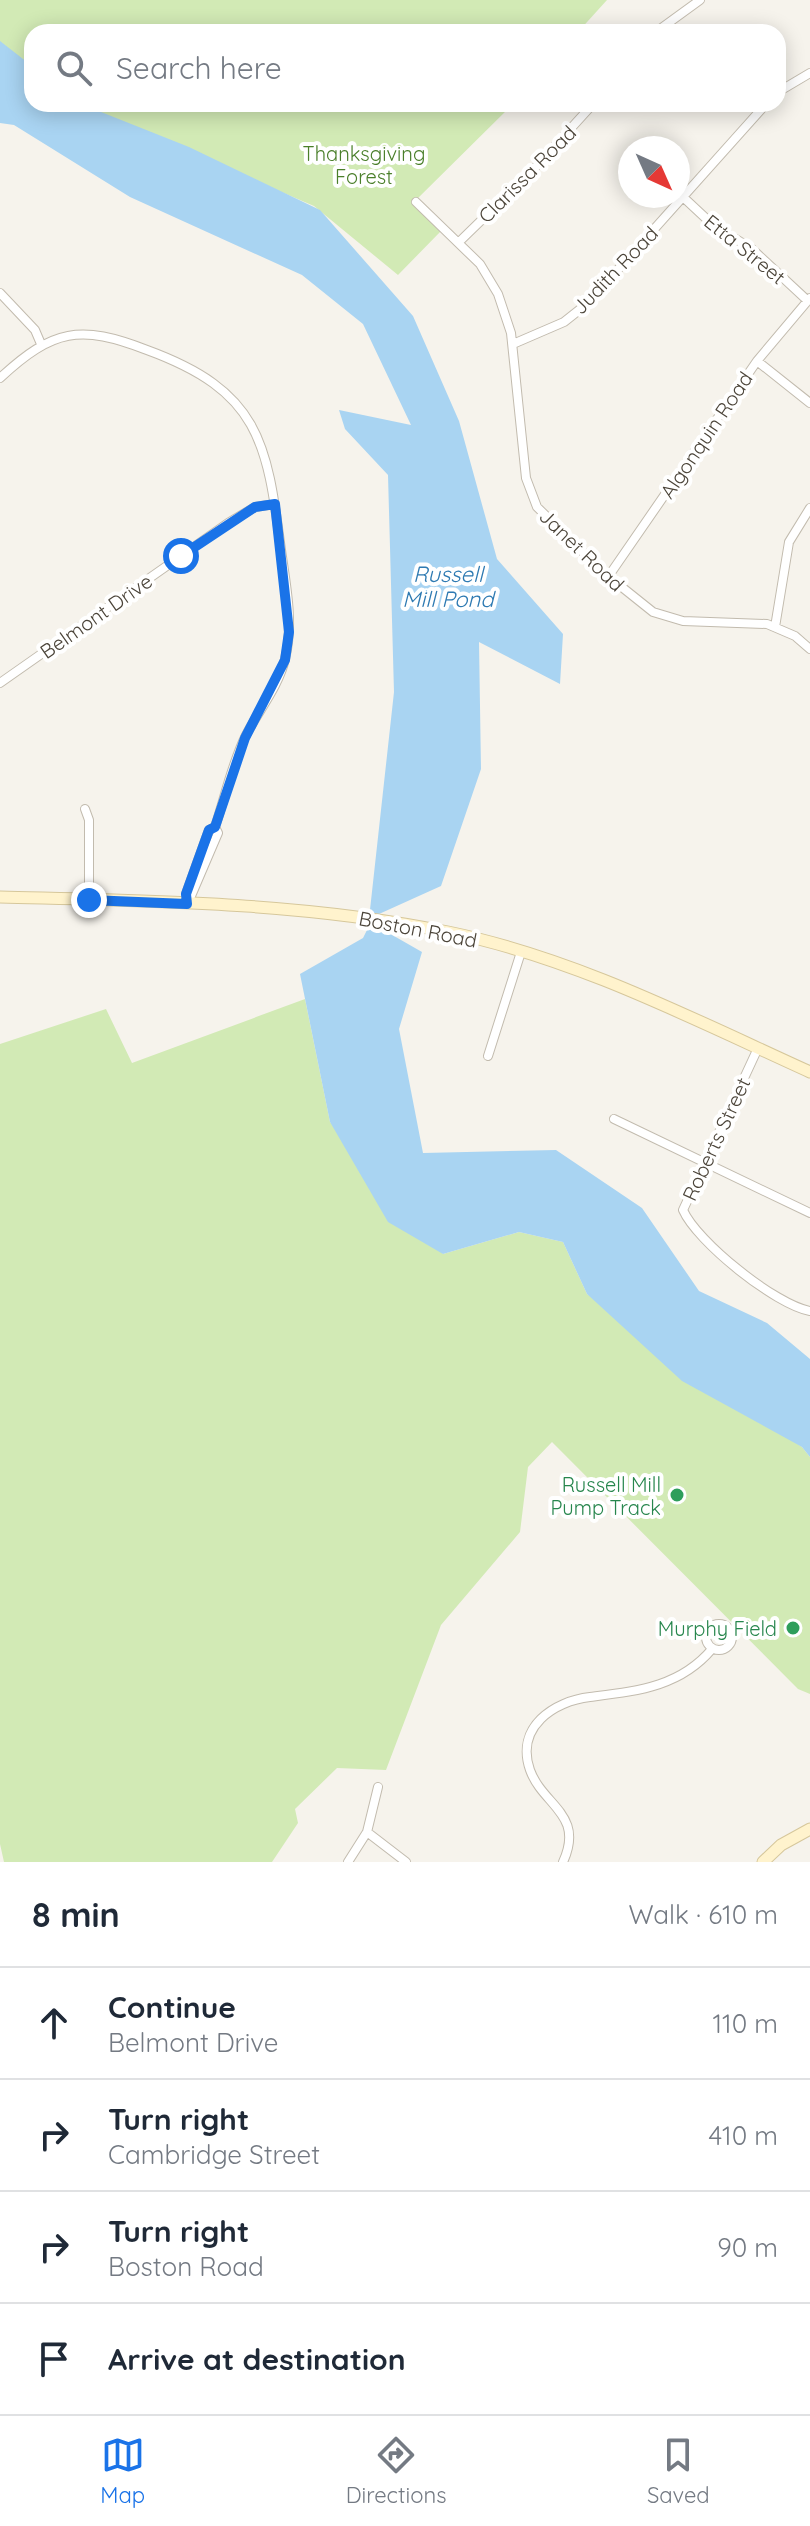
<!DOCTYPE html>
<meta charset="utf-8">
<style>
body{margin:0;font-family:Quicksand,sans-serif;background:#f2f2f3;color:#1f2937}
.compass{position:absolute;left:618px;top:136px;width:72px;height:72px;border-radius:50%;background:#fff;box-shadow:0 4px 20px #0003;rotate:135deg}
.stop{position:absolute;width:24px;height:24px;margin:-18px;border:6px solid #1a73e8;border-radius:50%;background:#fff}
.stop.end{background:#1a73e8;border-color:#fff;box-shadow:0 2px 8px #0008}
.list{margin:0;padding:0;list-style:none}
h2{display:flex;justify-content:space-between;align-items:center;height:104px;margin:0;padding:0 32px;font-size:34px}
h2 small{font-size:26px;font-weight:400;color:#747a83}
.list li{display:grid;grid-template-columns:52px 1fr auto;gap:24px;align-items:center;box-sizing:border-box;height:112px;padding:0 32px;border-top:2px solid #e0e1e3}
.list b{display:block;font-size:30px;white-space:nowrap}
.list p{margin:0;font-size:26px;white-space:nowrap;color:#747a83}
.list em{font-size:26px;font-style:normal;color:#747a83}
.icon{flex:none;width:44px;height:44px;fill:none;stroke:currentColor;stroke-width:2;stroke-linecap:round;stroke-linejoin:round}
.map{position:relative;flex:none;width:810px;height:1862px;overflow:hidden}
.search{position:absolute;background:#fff;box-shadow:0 4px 20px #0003;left:24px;right:24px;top:24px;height:88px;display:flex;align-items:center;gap:20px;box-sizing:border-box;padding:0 28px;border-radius:24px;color:#747a83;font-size:30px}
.sheet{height:552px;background:#fff}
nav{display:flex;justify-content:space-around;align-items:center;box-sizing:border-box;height:112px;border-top:2px solid #e0e1e3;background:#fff;font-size:22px;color:#747a83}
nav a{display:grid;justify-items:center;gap:4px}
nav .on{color:#1a73e8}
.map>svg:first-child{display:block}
</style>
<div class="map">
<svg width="810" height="1862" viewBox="0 0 810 1862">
<rect width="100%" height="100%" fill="#f6f3ec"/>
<path fill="#d2eab5" d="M 0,0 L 607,0 L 578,32 L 32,32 L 32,73 L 0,47 Z
M 77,104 L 513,104 L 414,202 L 441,231 L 398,275 L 314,206 Z
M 305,999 L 330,1122 L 443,1254 L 519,1232 L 563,1242 L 587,1294 L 802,1447 L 810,1457 L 810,1694 L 798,1689 L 552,1442 L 528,1467 L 520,1532 L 441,1625 L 386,1770 L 337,1768 L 295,1809 L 298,1823 L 272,1862 L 4,1862 L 0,1844 L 0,1044 L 106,1009 L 132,1063 Z"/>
<path fill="#a9d4f2" d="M 0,41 L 32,66 L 32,104 L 81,104 L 189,147 L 320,210 L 413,316 L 459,421 L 497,559 L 563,634 L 560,684 L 479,642 L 481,769 L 441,886 L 379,914 L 380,928 L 422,952 L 399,1029 L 423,1153 L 556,1150 L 642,1208 L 699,1291 L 767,1323 L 810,1359 L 810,1457 L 802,1447 L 682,1381 L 587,1294 L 563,1242 L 519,1232 L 443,1254 L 388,1222 L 330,1122 L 300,974 L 363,938 L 368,928 L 394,692 L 388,475 L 345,429 L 339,410 L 411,425 L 363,324 L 302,275 L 130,197 L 14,125 L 0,123 Z"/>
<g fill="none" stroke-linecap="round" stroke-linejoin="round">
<g stroke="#c2bbae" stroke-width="10">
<path id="street" d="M 656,32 L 700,0
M 778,92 L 810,73
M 683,197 L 713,225 L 752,249 L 808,301
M 416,202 L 480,264 L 498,294 L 511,333 L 526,478 L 537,507 L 603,572 L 653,612 L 683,621 L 767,624 L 795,636 L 810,649
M 459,242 L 533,170 L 593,104
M 0,293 L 35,330 L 41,344
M 513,344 L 564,322 L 588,303 L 766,104
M 757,361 L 810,403
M 0,378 C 53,329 80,324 147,350 C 259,391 267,441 281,550 C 286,585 294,624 285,659 C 279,686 259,710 246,735 C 232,763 225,797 215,827 L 209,830 L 186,894 L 187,904
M 608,577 L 757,361 L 810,298
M 775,627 L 789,542 L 810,508
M 0,683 L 228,523 L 255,507 L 275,504
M 85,809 L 89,820 L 89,900
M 188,903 L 218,833 L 215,827
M 758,1048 L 683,1210 C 697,1242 776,1305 810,1311
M 488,1056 L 521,952
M 614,1119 L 810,1213
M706 1637a13 13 0 1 1 26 0a13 13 0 1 1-26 0Z
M 367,1832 L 406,1862
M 348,1862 L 367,1832 L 378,1787
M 563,1862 C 585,1814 543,1806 530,1770 C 515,1727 554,1701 590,1697 C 637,1691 680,1687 712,1649"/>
</g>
<g stroke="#d6c79b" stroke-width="13">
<path id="secondary" d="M 0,897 C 149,901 301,902 448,932 C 575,958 693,1019 810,1072
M 763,1862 L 781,1845 L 810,1829"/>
</g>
<use href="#street" stroke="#fff" stroke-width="8"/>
<use href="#secondary" stroke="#fff3cd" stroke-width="11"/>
</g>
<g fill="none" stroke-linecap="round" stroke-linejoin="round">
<path stroke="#1a73e8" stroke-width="10" d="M 89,900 L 187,904 L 186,894 L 209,830 L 215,827 L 245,738 L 285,660 L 289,632 L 275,504 L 255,507 L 181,556"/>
</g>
<g fill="#2e9e5b" stroke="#fff" stroke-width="3">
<circle cx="677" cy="1495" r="8"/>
<circle cx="793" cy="1628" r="8"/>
</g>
<g text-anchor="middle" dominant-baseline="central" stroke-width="8" stroke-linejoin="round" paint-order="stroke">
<g font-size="20" fill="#4a7f2a" stroke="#fff">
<text x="364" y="153">Thanksgiving<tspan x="364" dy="23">Forest</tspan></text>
</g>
<g font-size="20" fill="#4b4439" stroke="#fff">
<text transform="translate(527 174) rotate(-45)">Clarissa Road</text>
<text transform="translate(745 249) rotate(39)">Etta Street</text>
<text transform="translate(615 270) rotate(-46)">Judith Road</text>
<text transform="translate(706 435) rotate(-56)">Algonquin Road</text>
<text transform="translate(582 550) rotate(44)">Janet Road</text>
<text transform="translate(96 616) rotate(-35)">Belmont Drive</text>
<text transform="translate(418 929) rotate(11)">Boston Road</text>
<text transform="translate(716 1139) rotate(-65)">Roberts Street</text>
</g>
<g font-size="20" fill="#27864d" stroke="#fff" text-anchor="end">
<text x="661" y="1484">Russell Mill<tspan x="661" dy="23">Pump Track</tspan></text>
<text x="777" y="1628">Murphy Field</text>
</g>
<g font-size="22" font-style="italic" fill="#2e7ab2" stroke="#fff">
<text x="448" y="574">Russell<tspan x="448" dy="25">Mill Pond</tspan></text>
</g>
</g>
</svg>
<svg class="compass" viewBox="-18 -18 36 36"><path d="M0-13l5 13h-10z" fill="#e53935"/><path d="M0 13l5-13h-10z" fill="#747a83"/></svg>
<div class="stop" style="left:181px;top:556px"></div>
<div class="stop end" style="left:89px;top:900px"></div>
<div class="search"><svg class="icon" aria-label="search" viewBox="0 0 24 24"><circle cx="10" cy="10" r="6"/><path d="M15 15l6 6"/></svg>Search here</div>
</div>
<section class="sheet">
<h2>8 min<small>Walk · 610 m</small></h2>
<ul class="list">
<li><svg class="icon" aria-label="ahead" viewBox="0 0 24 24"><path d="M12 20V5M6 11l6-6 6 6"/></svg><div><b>Continue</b><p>Belmont Drive</p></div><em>110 m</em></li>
<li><svg class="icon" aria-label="right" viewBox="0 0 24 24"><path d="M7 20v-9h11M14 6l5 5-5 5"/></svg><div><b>Turn right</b><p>Cambridge Street</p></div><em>410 m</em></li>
<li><svg class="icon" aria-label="right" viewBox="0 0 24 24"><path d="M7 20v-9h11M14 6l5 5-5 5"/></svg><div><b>Turn right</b><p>Boston Road</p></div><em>90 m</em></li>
<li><svg class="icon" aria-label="arrive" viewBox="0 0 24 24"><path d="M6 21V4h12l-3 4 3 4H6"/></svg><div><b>Arrive at destination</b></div></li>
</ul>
</section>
<nav>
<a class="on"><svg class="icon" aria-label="map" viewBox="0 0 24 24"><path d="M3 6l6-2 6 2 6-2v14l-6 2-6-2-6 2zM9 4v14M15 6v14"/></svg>Map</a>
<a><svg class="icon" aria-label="directions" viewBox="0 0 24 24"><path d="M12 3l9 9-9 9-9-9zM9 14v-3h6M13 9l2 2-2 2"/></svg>Directions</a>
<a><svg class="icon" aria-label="saved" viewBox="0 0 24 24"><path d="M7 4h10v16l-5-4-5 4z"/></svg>Saved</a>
</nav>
